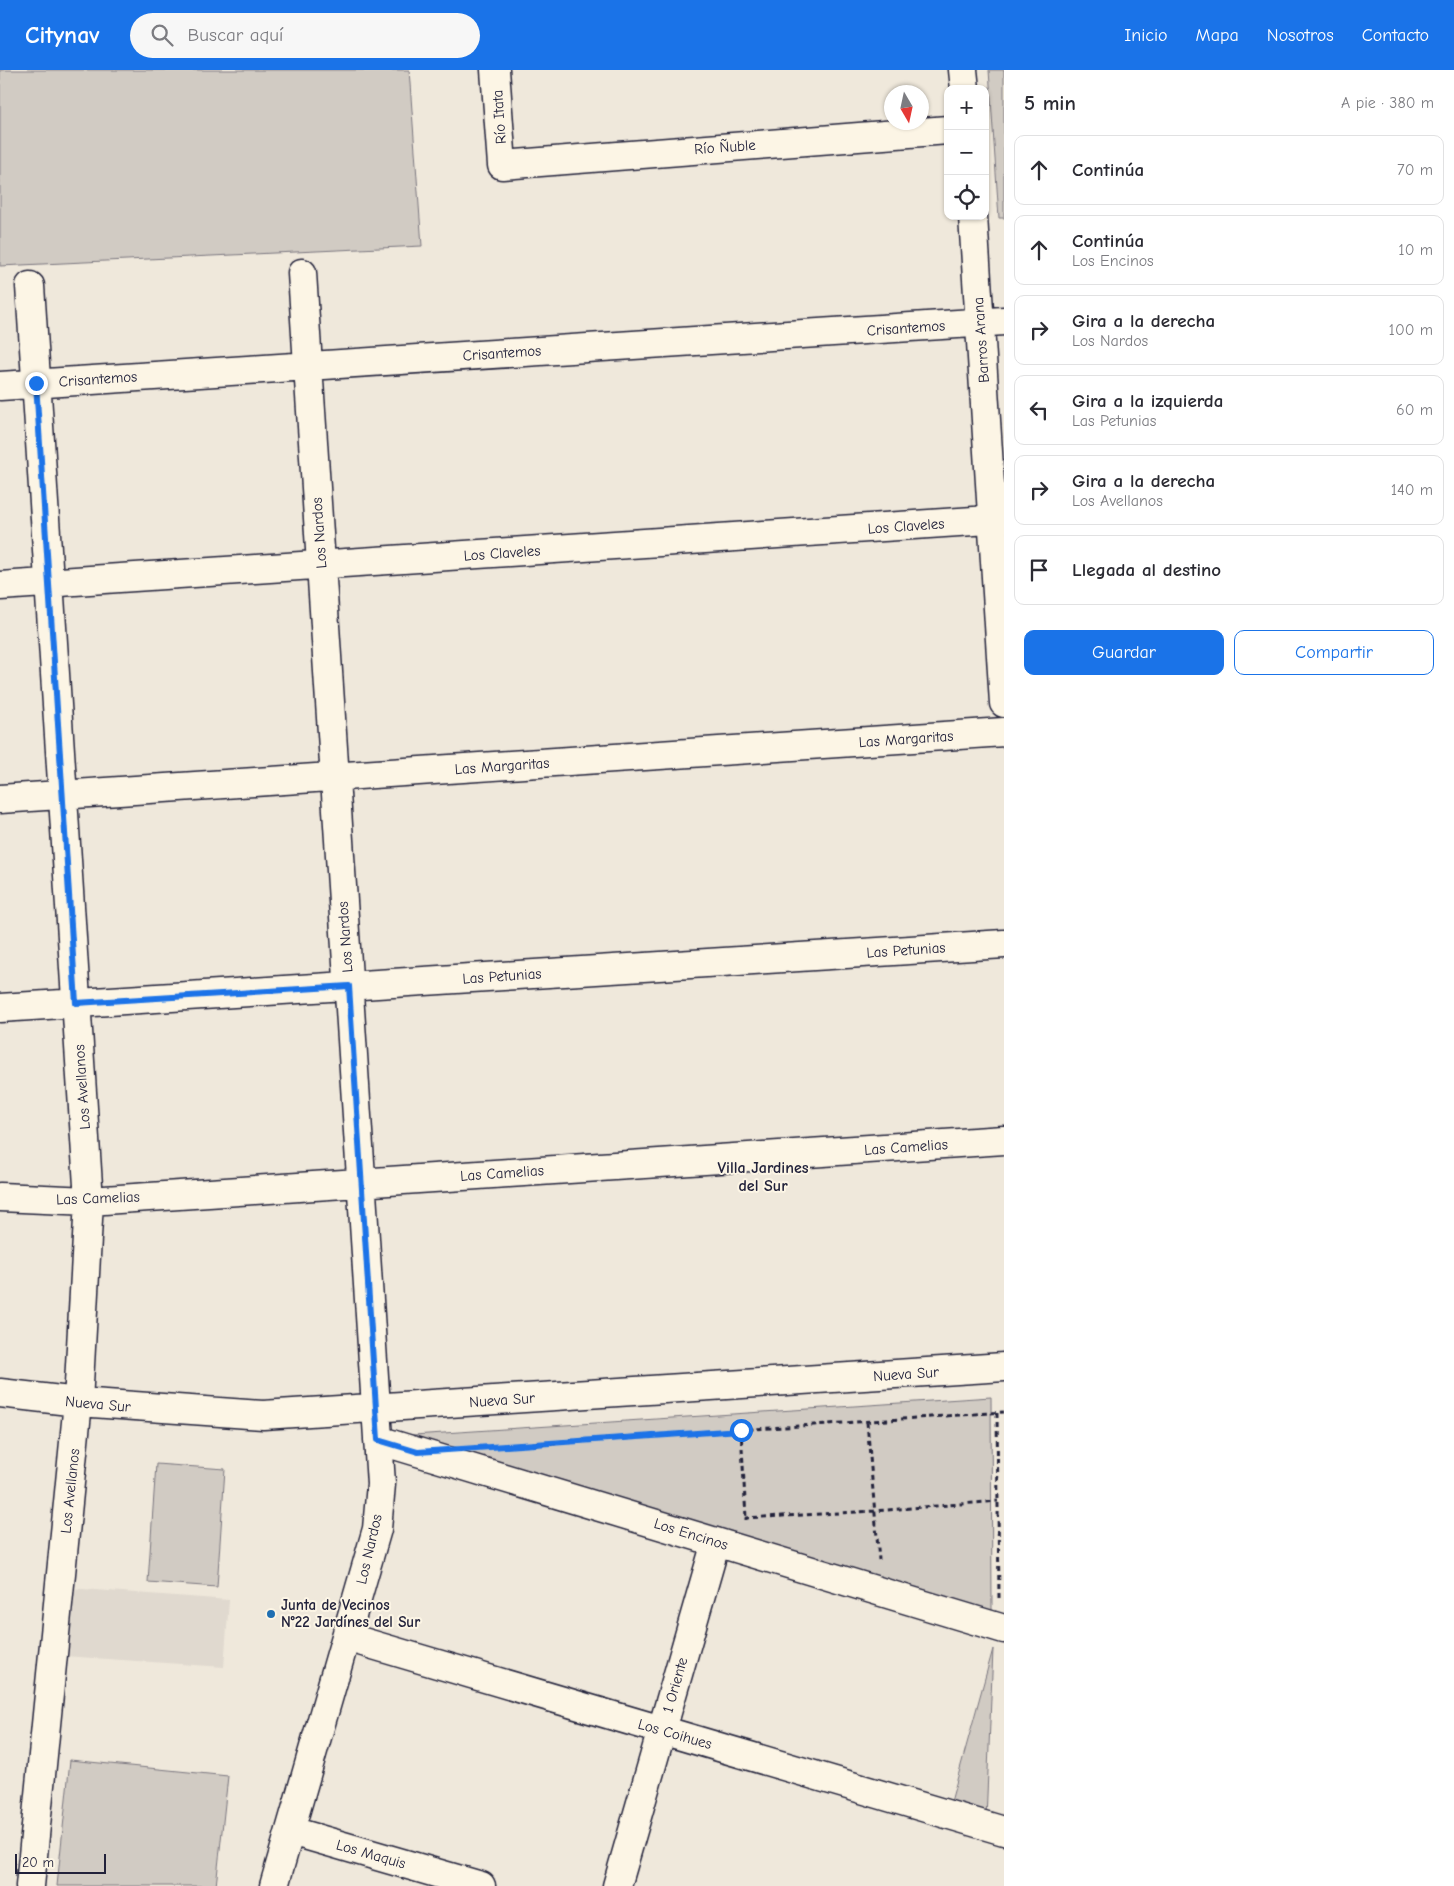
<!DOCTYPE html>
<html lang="es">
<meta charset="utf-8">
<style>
body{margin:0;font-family:"Comic Neue",sans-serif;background:#f7f7f7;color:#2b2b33}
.controls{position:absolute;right:15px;top:15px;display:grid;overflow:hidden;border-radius:10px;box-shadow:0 1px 4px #0004}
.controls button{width:45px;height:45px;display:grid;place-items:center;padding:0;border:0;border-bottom:1px solid #e1e1e2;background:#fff;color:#2b2b33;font:25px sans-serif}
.compass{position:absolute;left:884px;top:15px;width:45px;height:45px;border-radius:50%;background:#fff;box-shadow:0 1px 4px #0004;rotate:171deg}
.scale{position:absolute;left:15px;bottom:12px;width:91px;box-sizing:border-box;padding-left:5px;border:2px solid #22223b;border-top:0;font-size:14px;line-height:18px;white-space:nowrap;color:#22223b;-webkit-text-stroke:4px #fcf5e5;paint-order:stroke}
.stop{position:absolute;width:15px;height:15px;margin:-11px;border:4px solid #1a73e8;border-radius:50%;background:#fff}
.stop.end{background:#1a73e8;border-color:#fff;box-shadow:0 1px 5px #0008}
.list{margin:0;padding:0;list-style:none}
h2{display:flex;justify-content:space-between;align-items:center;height:65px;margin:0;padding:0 20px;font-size:21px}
h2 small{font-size:16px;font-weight:400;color:#7c7c81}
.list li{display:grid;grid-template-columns:32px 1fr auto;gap:15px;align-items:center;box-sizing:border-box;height:70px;margin:0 10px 10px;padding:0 10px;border:1px solid #e1e1e2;border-radius:10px}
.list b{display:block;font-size:19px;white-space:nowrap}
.list p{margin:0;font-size:16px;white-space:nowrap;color:#7c7c81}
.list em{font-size:16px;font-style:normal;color:#7c7c81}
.actions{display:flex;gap:10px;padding:15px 20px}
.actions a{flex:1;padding:11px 0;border:1px solid #1a73e8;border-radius:10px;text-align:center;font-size:18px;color:#1a73e8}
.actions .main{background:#1a73e8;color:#fff}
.icon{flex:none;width:28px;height:28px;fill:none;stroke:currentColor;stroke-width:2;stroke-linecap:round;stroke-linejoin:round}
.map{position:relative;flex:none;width:1004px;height:1816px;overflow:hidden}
header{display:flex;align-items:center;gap:30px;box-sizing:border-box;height:70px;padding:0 25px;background:#1a73e8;color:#fff}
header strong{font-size:24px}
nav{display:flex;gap:28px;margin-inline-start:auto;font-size:18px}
.search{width:350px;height:45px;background:#f7f7f7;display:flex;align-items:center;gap:12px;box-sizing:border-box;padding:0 18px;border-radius:28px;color:#7c7c81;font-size:19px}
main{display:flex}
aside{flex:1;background:#fff}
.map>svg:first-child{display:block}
</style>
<header>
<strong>Citynav</strong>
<div class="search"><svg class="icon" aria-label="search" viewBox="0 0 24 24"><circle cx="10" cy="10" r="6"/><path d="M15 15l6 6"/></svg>Buscar aquí</div>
<nav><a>Inicio</a><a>Mapa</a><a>Nosotros</a><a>Contacto</a></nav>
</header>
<main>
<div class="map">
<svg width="1004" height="1816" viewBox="0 0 1004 1816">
<rect width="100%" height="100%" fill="#efe8db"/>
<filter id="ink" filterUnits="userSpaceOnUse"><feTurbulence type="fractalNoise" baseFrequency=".02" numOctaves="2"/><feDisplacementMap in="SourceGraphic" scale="10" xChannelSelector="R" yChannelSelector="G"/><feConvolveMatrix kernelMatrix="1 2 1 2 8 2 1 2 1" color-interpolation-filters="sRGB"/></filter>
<g filter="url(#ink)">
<path fill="#e0d9cf" d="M 69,1518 L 229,1530 L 224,1597 L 64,1586 Z"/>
<path fill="#d1cbc3" stroke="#7a767f" d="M 0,0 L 409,0 L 422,176 L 0,196 Z
M 989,0 L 1004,0 L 1004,148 L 999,148 Z
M 991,1327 L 992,1541 L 398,1366 Z
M 156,1394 L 225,1399 L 217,1517 L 148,1512 Z
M 993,1579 L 986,1750 L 949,1739 Z
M 70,1690 L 228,1706 L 216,1816 L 57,1816 Z"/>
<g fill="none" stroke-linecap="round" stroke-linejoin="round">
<g stroke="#22223b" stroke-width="31">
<path id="minor" d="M 495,0 L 502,95 L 948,60
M 963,0 L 965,19
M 973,146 L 1004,633
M 0,316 L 1004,251
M 0,516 L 1004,449
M 0,729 L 1004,662
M 0,938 L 1004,874
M 0,1127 L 89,1131 L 1004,1070
M 0,1323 L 78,1332 L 263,1345 L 1004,1297
M 378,1370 L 1004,1559
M 346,1567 L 1004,1761
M 291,1761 L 481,1816
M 30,1816 L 78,1332 L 89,1131 L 30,216
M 274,1816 L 377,1459 L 381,1414 L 302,203
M 617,1816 L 716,1472"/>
</g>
<path stroke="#22223b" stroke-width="3" stroke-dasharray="5 4" stroke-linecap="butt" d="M 997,1343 L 999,1528
M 867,1352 L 879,1490
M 741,1360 L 746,1448
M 506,1376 L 1004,1342
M 746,1450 L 746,1448 L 874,1441 L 998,1431"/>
<use href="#minor" stroke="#fcf5e5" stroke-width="28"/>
</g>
</g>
<g fill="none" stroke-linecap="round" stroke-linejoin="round" filter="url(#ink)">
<path stroke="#1a73e8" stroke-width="6" d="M 36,313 L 76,933 L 349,916 L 378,1370 L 418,1382 L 741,1360"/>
</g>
<circle fill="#1f6fb2" stroke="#fcf5e5" stroke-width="2" cx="271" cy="1544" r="5"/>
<g text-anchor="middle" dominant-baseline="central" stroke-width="4" stroke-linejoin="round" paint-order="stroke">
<g font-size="15" fill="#22223b" stroke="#fcf5e5">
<text transform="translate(499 47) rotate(-94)">Río Itata</text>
<text transform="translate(725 77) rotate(-4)">Río Ñuble</text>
<text transform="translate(906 258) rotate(-4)">Crisantemos</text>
<text transform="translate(981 270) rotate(-94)">Barros Arana</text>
<text transform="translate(502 283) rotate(-4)">Crisantemos</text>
<text transform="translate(98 309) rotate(-4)">Crisantemos</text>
<text transform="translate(906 456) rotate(-4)">Los Claveles</text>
<text transform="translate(319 463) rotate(-94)">Los Nardos</text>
<text transform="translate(502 483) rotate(-4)">Los Claveles</text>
<text transform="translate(906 669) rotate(-4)">Las Margaritas</text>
<text transform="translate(502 696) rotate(-4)">Las Margaritas</text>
<text transform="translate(345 867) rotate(-94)">Los Nardos</text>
<text transform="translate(906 880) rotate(-4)">Las Petunias</text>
<text transform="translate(502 906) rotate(-4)">Las Petunias</text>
<text transform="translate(82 1017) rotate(-94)">Los Avellanos</text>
<text transform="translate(906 1077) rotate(-4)">Las Camelias</text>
<text transform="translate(502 1103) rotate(-4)">Las Camelias</text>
<text transform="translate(98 1128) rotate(-2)">Las Camelias</text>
<text transform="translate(906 1304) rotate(-4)">Nueva Sur</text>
<text transform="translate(502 1330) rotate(-4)">Nueva Sur</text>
<text transform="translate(98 1334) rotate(5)">Nueva Sur</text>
<text transform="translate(70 1421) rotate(-84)">Los Avellanos</text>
<text transform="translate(691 1464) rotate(17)">Los Encinos</text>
<text transform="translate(369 1479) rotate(-77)">Los Nardos</text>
<text transform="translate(675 1615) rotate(-74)">1 Oriente</text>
<text transform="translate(675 1664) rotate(16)">Los Coihues</text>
<text transform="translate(371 1784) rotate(16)">Los Maquis</text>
</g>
<g font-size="15" font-weight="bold" fill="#22223b" stroke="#fcf5e5" text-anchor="start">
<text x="281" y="1535">Junta de Vecinos<tspan x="281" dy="17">N°22 Jardínes del Sur</tspan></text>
</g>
<g font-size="16" font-weight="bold" fill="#22223b" stroke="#fcf5e5">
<text x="763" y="1098">Villa Jardines<tspan x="763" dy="18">del Sur</tspan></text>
</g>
</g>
</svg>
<div class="controls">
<button>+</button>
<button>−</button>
<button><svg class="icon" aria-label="locate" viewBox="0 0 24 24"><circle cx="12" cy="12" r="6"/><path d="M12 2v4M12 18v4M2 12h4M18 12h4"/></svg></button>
</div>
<svg class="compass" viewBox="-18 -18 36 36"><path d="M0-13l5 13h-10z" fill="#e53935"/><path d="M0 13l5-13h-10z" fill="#7c7c81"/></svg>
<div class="scale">20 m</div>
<div class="stop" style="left:741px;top:1360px"></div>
<div class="stop end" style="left:36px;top:313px"></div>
</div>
<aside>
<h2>5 min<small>A pie · 380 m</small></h2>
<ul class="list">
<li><svg class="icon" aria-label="ahead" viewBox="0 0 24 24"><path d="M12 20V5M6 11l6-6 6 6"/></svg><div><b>Continúa</b></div><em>70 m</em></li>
<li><svg class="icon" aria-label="ahead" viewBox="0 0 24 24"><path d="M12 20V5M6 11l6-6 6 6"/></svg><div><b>Continúa</b><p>Los Encinos</p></div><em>10 m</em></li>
<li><svg class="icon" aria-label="right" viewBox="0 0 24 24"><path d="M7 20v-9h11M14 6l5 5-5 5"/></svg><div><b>Gira a la derecha</b><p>Los Nardos</p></div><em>100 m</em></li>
<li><svg class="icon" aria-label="left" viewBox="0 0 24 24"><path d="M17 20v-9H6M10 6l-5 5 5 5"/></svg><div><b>Gira a la izquierda</b><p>Las Petunias</p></div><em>60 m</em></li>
<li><svg class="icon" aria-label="right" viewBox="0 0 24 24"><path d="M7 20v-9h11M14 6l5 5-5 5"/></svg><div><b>Gira a la derecha</b><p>Los Avellanos</p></div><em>140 m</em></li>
<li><svg class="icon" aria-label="arrive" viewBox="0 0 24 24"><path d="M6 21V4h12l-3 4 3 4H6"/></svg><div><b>Llegada al destino</b></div></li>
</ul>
<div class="actions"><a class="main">Guardar</a><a>Compartir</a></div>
</aside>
</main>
